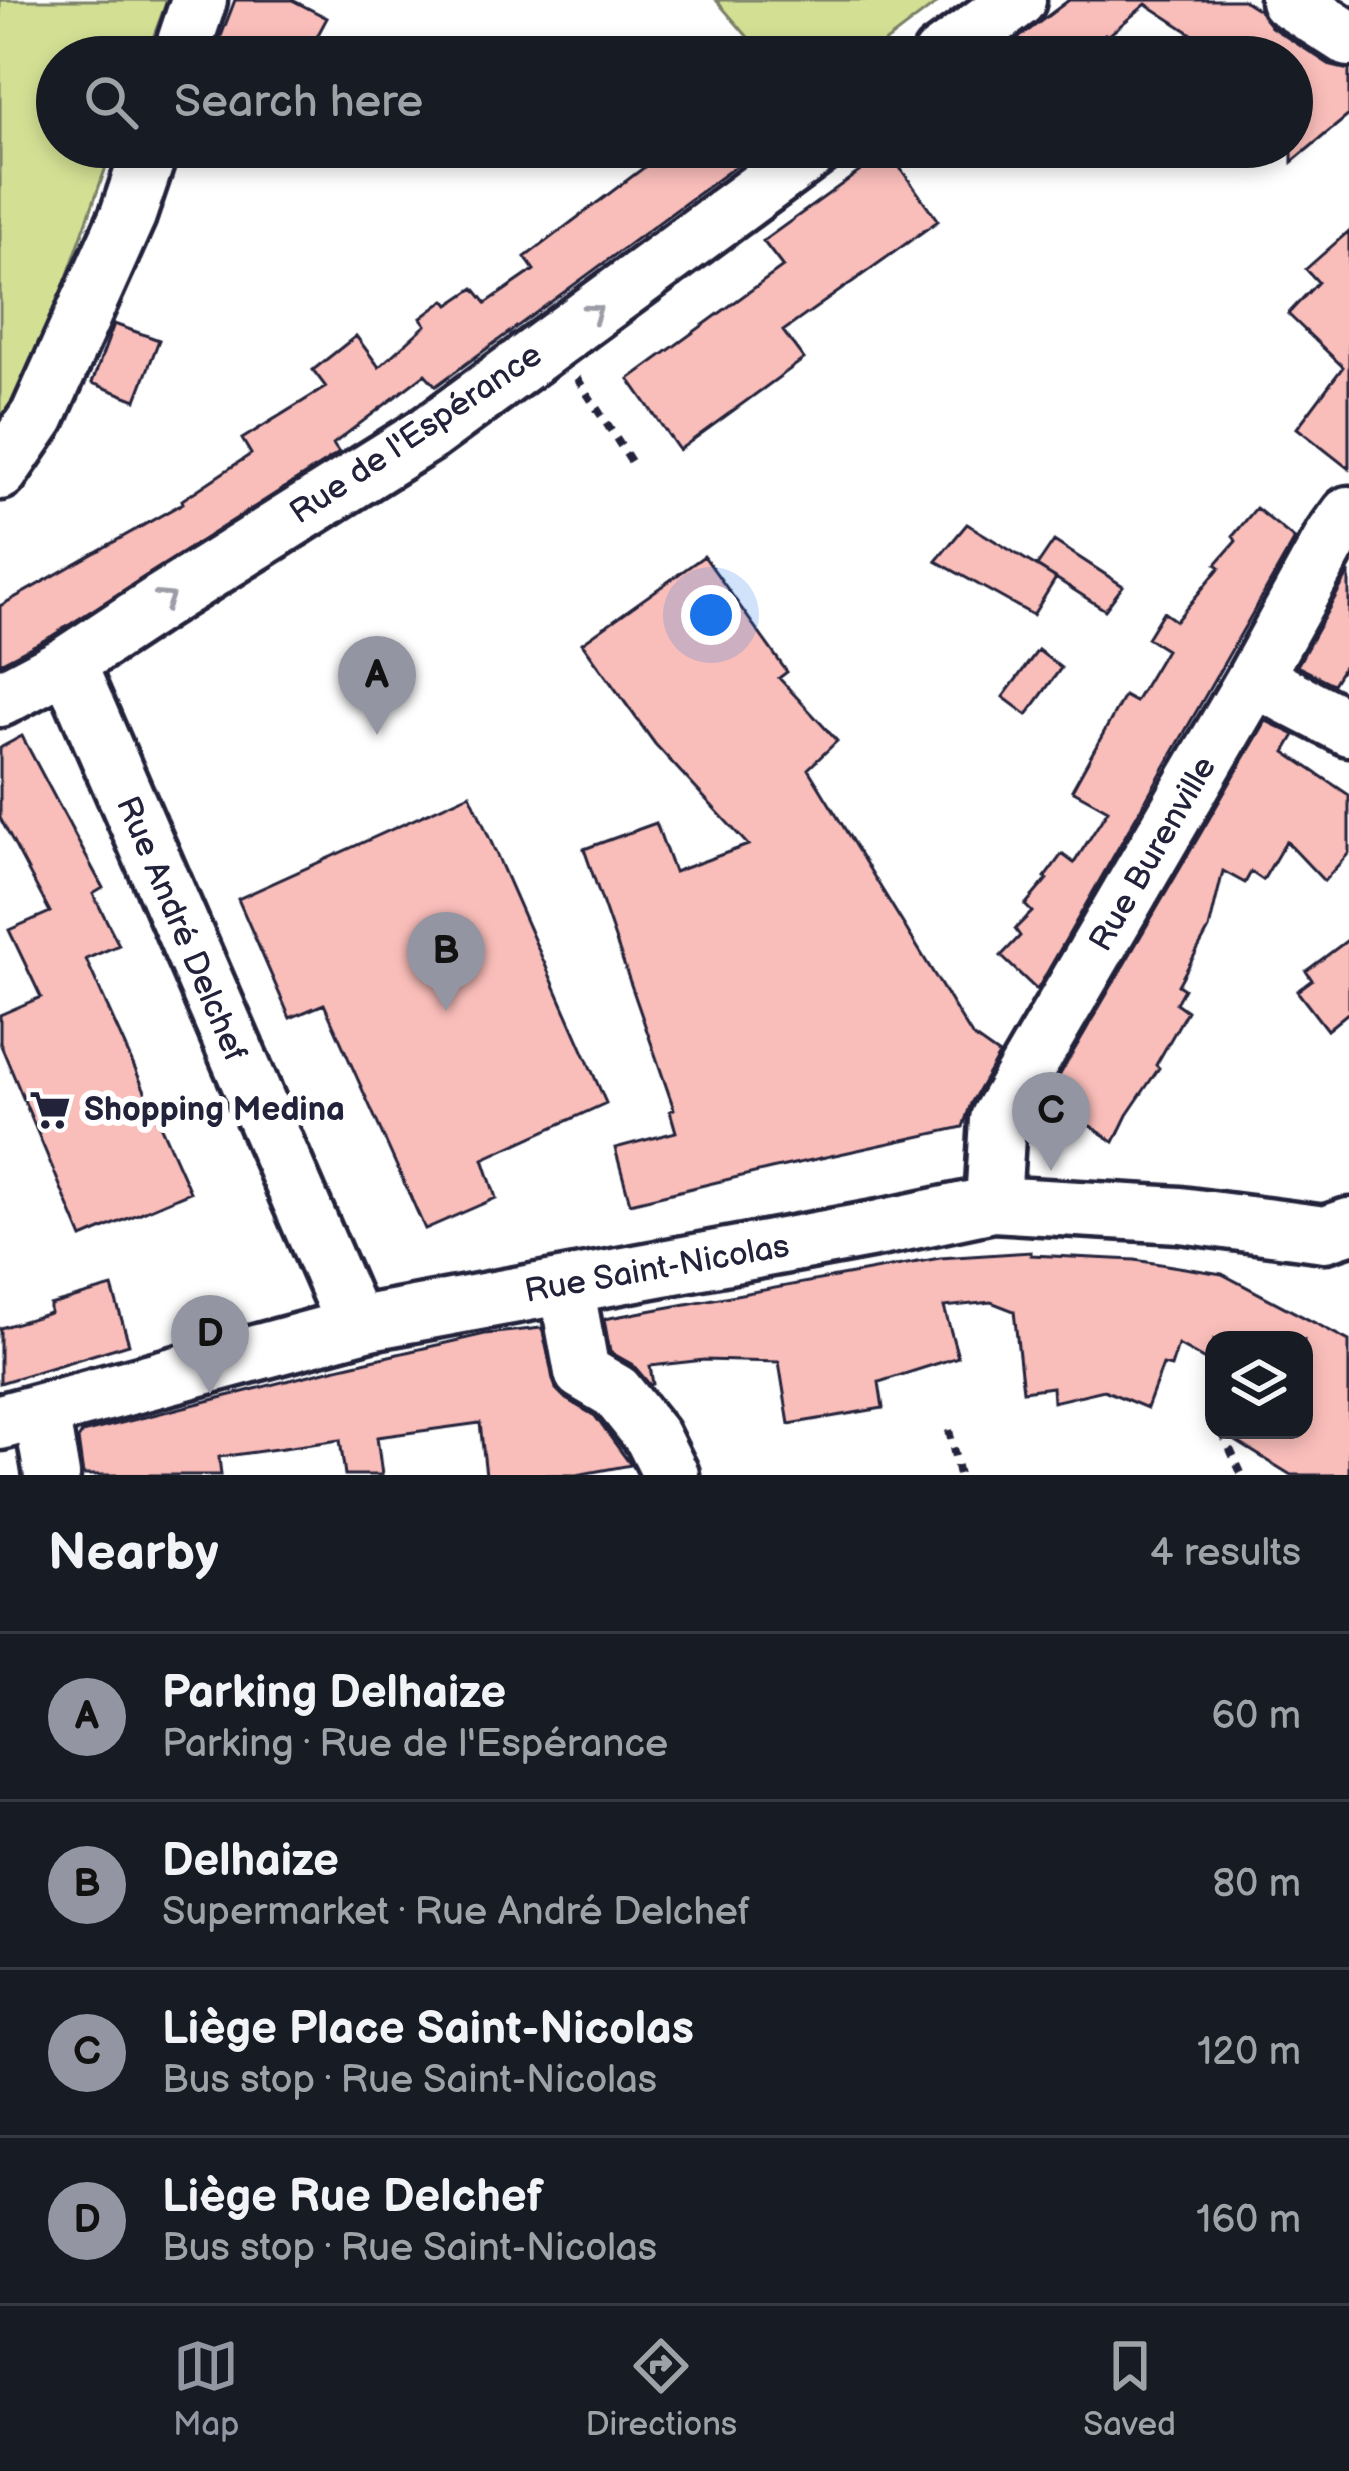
<!DOCTYPE html>
<meta charset="utf-8">
<style>
body{margin:0;font-family:"Balsamiq Sans",sans-serif;background:#20242c;color:#f1f3f6}
.controls{position:absolute;right:36px;bottom:36px;display:grid;overflow:hidden;border-radius:24px;box-shadow:0 6px 18px #0003}
.controls button{width:108px;height:108px;display:grid;place-items:center;padding:0;border:0;border-bottom:3px solid #363941;background:#171b24;color:#f1f3f6;font:60px sans-serif}
.you{position:absolute;left:711px;top:615px;width:42px;height:42px;margin:-30px;border:9px solid #fff;border-radius:50%;background:#1a73e8;box-shadow:0 0 0 18px #1a73e833}
.badge{display:grid;place-items:center;width:78px;height:78px;border-radius:50%;background:#9495a2;color:#111;font-size:39px;font-weight:700}
.pin{position:absolute;translate:-50% -99px;filter:drop-shadow(0 3px 6px #0008)}
.pin::after{content:'';position:absolute;top:63px;width:42px;height:36px;background:inherit;clip-path:polygon(0 0,100% 0,50% 100%)}
.list{margin:0;padding:0;list-style:none}
h2{display:flex;justify-content:space-between;align-items:center;height:156px;margin:0;padding:0 48px;font-size:51px}
h2 small{font-size:39px;font-weight:400;color:#9ea1a6}
.list li{display:grid;grid-template-columns:78px 1fr auto;gap:36px;align-items:center;box-sizing:border-box;height:168px;padding:0 48px;border-top:3px solid #363941}
.list b{display:block;font-size:45px;white-space:nowrap}
.list p{margin:0;font-size:39px;white-space:nowrap;color:#9ea1a6}
.list em{font-size:39px;font-style:normal;color:#9ea1a6}
.icon{flex:none;width:66px;height:66px;fill:none;stroke:currentColor;stroke-width:2;stroke-linecap:round;stroke-linejoin:round}
.map{position:relative;flex:none;width:1349px;height:1475px;overflow:hidden}
.search{position:absolute;background:#171b24;box-shadow:0 6px 18px #0003;left:36px;right:36px;top:36px;height:132px;display:flex;align-items:center;gap:30px;box-sizing:border-box;padding:0 42px;border-radius:66px;color:#9ea1a6;font-size:45px}
.sheet{height:828px;background:#171b24}
nav{display:flex;justify-content:space-around;align-items:center;box-sizing:border-box;height:168px;border-top:3px solid #363941;background:#171b24;font-size:33px;color:#9ea1a6}
nav a{display:grid;justify-items:center;gap:6px}
nav .on{color:#9495a2}
.map>svg:first-child{display:block}
</style>
<div class="map">
<svg width="1349" height="1475" viewBox="0 0 1349 1475">
<rect width="100%" height="100%" fill="#fff"/>
<filter id="ink" filterUnits="userSpaceOnUse"><feTurbulence type="fractalNoise" baseFrequency=".00833" numOctaves="2"/><feDisplacementMap in="SourceGraphic" scale="24" xChannelSelector="R" yChannelSelector="G"/><feConvolveMatrix kernelMatrix="1 2 1 2 8 2 1 2 1" color-interpolation-filters="sRGB"/></filter>
<g filter="url(#ink)">
<path fill="#d3e094" stroke="#7a8168" stroke-width="3" d="M 0,0 L 167,0 L 146,57 L 57,57 L 57,147 L 113,147 L 41,351 L 0,435 Z
M 716,0 L 941,0 L 866,57 L 765,57 Z"/>
<path fill="#fabeba" stroke="#22223b" stroke-width="3" d="M 235,0 L 292,0 L 327,18 L 306,57 L 213,57 Z
M 1069,0 L 1243,0 L 1259,10 L 1271,27 L 1332,66 L 1349,70 L 1349,115 L 1292,162 L 1292,57 L 1227,57 L 1146,4 L 1108,36 L 1105,34 L 1080,57 L 993,57 Z
M 638,147 L 762,147 L 436,386 L 425,374 L 333,444 L 339,453 L 52,636 L 0,663 L 0,606 L 183,503 L 182,500 L 251,454 L 242,439 L 326,387 L 313,370 L 356,336 L 379,367 L 426,325 L 421,318 L 445,300 L 449,305 L 474,288 L 486,303 L 534,270 L 525,257 L 650,163 Z
M 888,151 L 938,221 L 783,331 L 804,359 L 679,450 L 629,379 L 783,267 L 763,241 Z
M 1349,231 L 1349,469 L 1297,428 L 1343,367 L 1288,314 L 1318,282 L 1306,269 Z
M 114,324 L 159,340 L 136,400 L 92,383 Z
M 1256,508 L 1295,539 L 1037,990 L 1001,956 L 1020,936 L 1015,929 L 1032,912 L 1025,905 L 1047,879 L 1045,877 L 1062,854 L 1074,863 L 1108,810 L 1072,790 L 1124,696 L 1135,702 L 1166,650 L 1147,638 L 1163,612 L 1176,621 L 1220,567 L 1216,564 L 1236,541 L 1233,536 Z
M 967,524 L 1056,578 L 1033,615 L 936,561 Z
M 1054,541 L 1123,586 L 1105,610 L 1037,566 Z
M 704,556 L 787,672 L 779,678 L 837,741 L 808,769 L 972,1036 L 999,1055 L 971,1103 L 963,1127 L 771,1169 L 630,1203 L 615,1148 L 676,1132 L 670,1111 L 674,1109 L 584,849 L 656,823 L 674,872 L 748,845 L 655,744 L 582,643 Z
M 1349,572 L 1349,658 L 1333,684 L 1297,666 Z
M 1038,650 L 1061,668 L 1027,715 L 1003,697 Z
M 1266,721 L 1295,735 L 1285,752 L 1349,795 L 1349,853 L 1324,881 L 1286,841 L 1263,880 L 1251,872 L 1245,883 L 1223,871 L 1209,929 L 1178,985 L 1184,989 L 1176,1003 L 1187,1011 L 1156,1065 L 1159,1068 L 1127,1115 L 1114,1142 L 1077,1117 L 1072,1126 L 1041,1107 Z
M 22,736 L 103,888 L 93,894 L 119,945 L 86,959 L 190,1192 L 82,1238 L 0,1043 L 0,1015 L 41,997 L 9,930 L 50,912 L 0,818 L 0,748 Z
M 470,794 L 606,1103 L 483,1159 L 496,1198 L 425,1229 L 324,1004 L 290,1018 L 238,899 Z
M 1349,939 L 1349,1012 L 1327,1030 L 1297,991 L 1312,980 L 1306,971 Z
M 1031,1252 L 1031,1255 L 1135,1260 L 1222,1274 L 1349,1341 L 1349,1475 L 1291,1475 L 1218,1430 L 1304,1430 L 1304,1340 L 1214,1340 L 1214,1365 L 1178,1345 L 1171,1367 L 1163,1365 L 1147,1408 L 1104,1390 L 1053,1402 L 1052,1387 L 1023,1391 L 1014,1311 L 991,1302 L 944,1307 L 958,1357 L 879,1382 L 883,1408 L 789,1424 L 779,1362 L 704,1360 L 650,1366 L 653,1384 L 650,1385 L 633,1365 L 610,1352 L 604,1319 L 940,1258 Z
M 112,1287 L 129,1344 L 0,1383 L 0,1328 L 50,1313 L 50,1305 Z
M 542,1328 L 556,1389 L 566,1399 L 595,1416 L 631,1465 L 576,1475 L 486,1475 L 480,1423 L 377,1437 L 382,1475 L 345,1475 L 340,1440 L 219,1457 L 221,1475 L 83,1475 L 78,1439 L 82,1433 L 337,1368 L 485,1334 Z"/>
<g fill="none" stroke-linecap="round" stroke-linejoin="round">
<g stroke="#22223b" stroke-width="63">
<path id="minor" d="M 1288,0 L 1349,39
M 180,57 L 199,0
M 940,57 L 1018,0
M 0,472 L 38,416 L 128,215 L 151,147
M 68,663 L 354,1325
M 1254,679 L 1349,728
M 0,699 L 68,663 L 159,603 L 428,434 L 818,147
M 993,1204 L 998,1119 L 1254,679 L 1333,536 L 1349,514
M 566,1286 L 582,1372 L 616,1392 L 652,1437 L 671,1475
M 41,1411 L 52,1475
M 0,1422 L 370,1322 L 880,1228 L 993,1204 L 1180,1215 L 1325,1234 L 1349,1226"/>
</g>
<path stroke="#22223b" stroke-width="8" stroke-dasharray="9 9" stroke-linecap="butt" d="M 577,378 L 634,466
M 949,1430 L 959,1475
M 1222,1432 L 1242,1475"/>
<use href="#minor" stroke="#fff" stroke-width="54"/>
</g>
<defs><path id="oneway-chevron" d="M-2-3.5L2.5 0L-2 3.5" fill="none" stroke-width="1.6" stroke-linecap="round" stroke-linejoin="round" transform="scale(3)"/></defs>
<g stroke="#9c9ca7">
<use href="#oneway-chevron" transform="translate(594 312) rotate(-36)"/>
<use href="#oneway-chevron" transform="translate(166 599) rotate(-33)"/>
</g>
</g>
<defs>
<g id="supermarket-bare" transform="scale(3.24)"><path d="M-6-5.5h2.5l.6 2H6L4.5 2H-2.5L-4.4-4H-6ZM-1.5 3.2a1.3 1.3 0 1 0 .1 0ZM3 3.2a1.3 1.3 0 1 0 .1 0Z" fill="#22223b" stroke="#fff" stroke-width="2.5" paint-order="stroke"/></g>
</defs>
<g fill-rule="evenodd">
<use href="#supermarket-bare" x="50" y="1110"/>
</g>
<g text-anchor="middle" dominant-baseline="central" stroke-width="12" stroke-linejoin="round" paint-order="stroke">
<g font-size="33" fill="#22223b" stroke="#fff">
<text transform="translate(416 434) rotate(-34)">Rue de l'Espérance</text>
<text transform="translate(1153 854) rotate(-60)">Rue Burenville</text>
<text transform="translate(181 929) rotate(67)">Rue André Delchef</text>
<text transform="translate(657 1269) rotate(-10)">Rue Saint-Nicolas</text>
</g>
<g font-size="33" font-weight="bold" fill="#22223b" stroke="#fff" text-anchor="start">
<text x="84" y="1110">Shopping Medina</text>
</g>
</g>
</svg>
<div class="controls">
<button><svg class="icon" aria-label="layers" viewBox="0 0 24 24"><path d="M12 4l9 5-9 5-9-5zM3 14l9 5 9-5"/></svg></button>
</div>
<div class="you"></div>
<div class="pin badge" style="left:377px;top:735px">A</div>
<div class="pin badge" style="left:446px;top:1011px">B</div>
<div class="pin badge" style="left:1051px;top:1171px">C</div>
<div class="pin badge" style="left:210px;top:1394px">D</div>
<div class="search"><svg class="icon" aria-label="search" viewBox="0 0 24 24"><circle cx="10" cy="10" r="6"/><path d="M15 15l6 6"/></svg>Search here</div>
</div>
<section class="sheet">
<h2>Nearby<small>4 results</small></h2>
<ul class="list">
<li><span class="badge">A</span><div><b>Parking Delhaize</b><p>Parking · Rue de l'Espérance</p></div><em>60 m</em></li>
<li><span class="badge">B</span><div><b>Delhaize</b><p>Supermarket · Rue André Delchef</p></div><em>80 m</em></li>
<li><span class="badge">C</span><div><b>Liège Place Saint-Nicolas</b><p>Bus stop · Rue Saint-Nicolas</p></div><em>120 m</em></li>
<li><span class="badge">D</span><div><b>Liège Rue Delchef</b><p>Bus stop · Rue Saint-Nicolas</p></div><em>160 m</em></li>
</ul>
</section>
<nav>
<a class="on"><svg class="icon" aria-label="map" viewBox="0 0 24 24"><path d="M3 6l6-2 6 2 6-2v14l-6 2-6-2-6 2zM9 4v14M15 6v14"/></svg>Map</a>
<a><svg class="icon" aria-label="directions" viewBox="0 0 24 24"><path d="M12 3l9 9-9 9-9-9zM9 14v-3h6M13 9l2 2-2 2"/></svg>Directions</a>
<a><svg class="icon" aria-label="saved" viewBox="0 0 24 24"><path d="M7 4h10v16l-5-4-5 4z"/></svg>Saved</a>
</nav>
